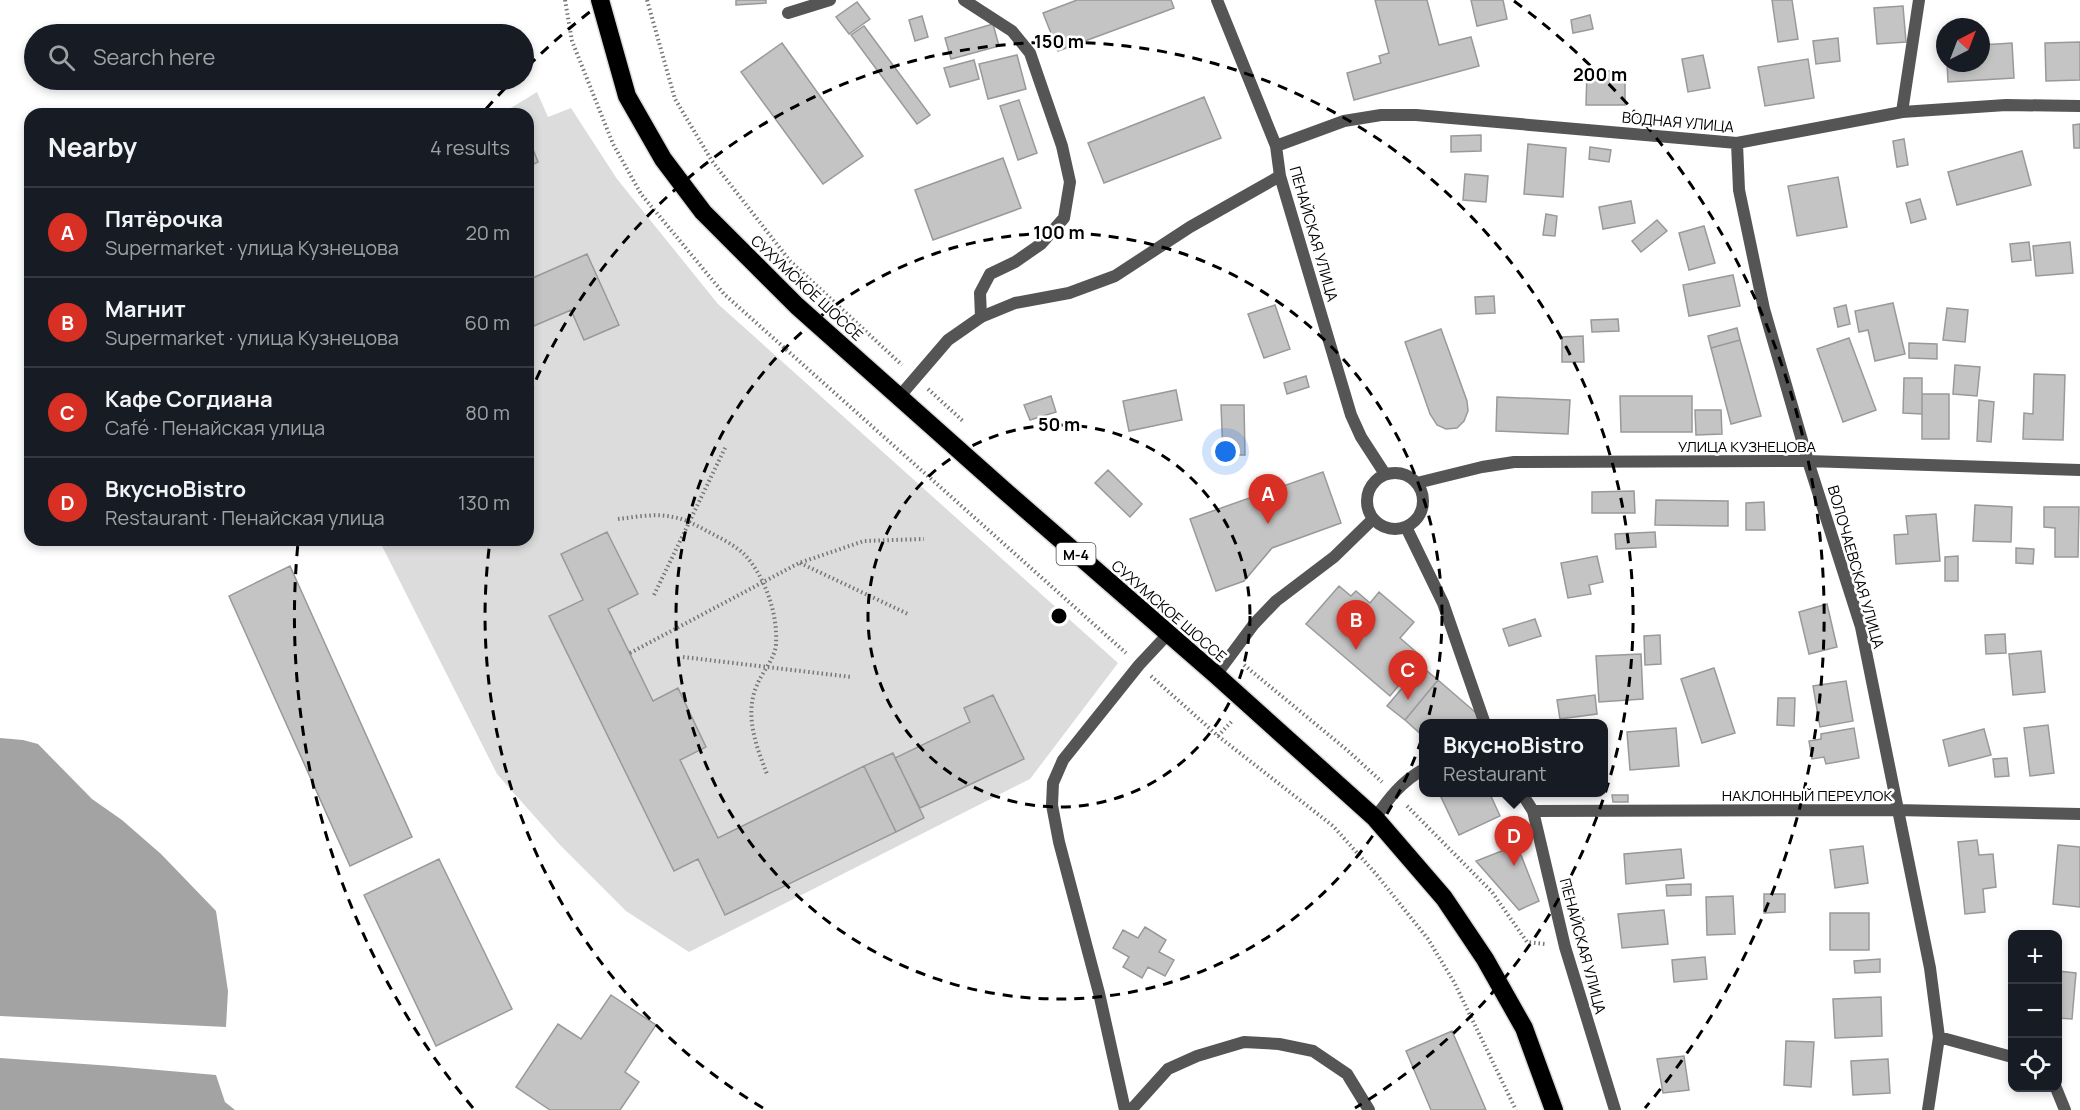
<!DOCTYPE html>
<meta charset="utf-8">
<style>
body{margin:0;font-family:Manrope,sans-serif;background:#242831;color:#f1f3f6}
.controls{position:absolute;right:18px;bottom:18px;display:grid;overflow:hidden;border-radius:12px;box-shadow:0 3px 9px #0003}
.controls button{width:54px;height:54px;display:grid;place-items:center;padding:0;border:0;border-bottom:2px solid #363941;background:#171b24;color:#f1f3f6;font:30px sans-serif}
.compass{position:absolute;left:1936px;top:18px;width:54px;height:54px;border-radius:50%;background:#171b24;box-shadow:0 3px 9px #0003;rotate:42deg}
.you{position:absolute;left:1226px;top:452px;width:21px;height:21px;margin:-15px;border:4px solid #fff;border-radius:50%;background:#1a73e8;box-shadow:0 0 0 9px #1a73e833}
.badge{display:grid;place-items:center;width:39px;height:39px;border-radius:50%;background:#d93025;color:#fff;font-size:20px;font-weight:700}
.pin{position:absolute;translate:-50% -50px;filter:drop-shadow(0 2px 3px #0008)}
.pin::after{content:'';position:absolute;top:32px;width:21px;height:18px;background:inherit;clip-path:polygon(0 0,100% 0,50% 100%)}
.popup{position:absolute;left:1419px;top:719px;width:189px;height:78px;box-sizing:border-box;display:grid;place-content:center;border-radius:12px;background:#171b24;filter:drop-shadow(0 2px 4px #0005);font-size:20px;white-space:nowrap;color:#9ea1a6}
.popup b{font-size:22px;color:#f1f3f6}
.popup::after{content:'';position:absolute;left:50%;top:100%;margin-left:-12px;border:12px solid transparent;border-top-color:#171b24}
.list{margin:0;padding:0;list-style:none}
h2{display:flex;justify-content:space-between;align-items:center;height:78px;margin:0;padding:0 24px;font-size:26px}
h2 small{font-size:20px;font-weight:400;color:#9ea1a6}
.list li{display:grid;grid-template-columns:39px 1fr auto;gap:18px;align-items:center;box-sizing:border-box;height:90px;padding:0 24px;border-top:2px solid #363941}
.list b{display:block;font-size:22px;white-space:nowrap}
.list p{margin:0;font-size:20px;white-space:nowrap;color:#9ea1a6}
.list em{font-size:20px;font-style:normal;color:#9ea1a6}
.icon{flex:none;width:33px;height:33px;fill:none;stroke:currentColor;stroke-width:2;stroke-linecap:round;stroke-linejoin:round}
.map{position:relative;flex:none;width:2080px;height:1110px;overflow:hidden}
.search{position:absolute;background:#171b24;box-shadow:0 3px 9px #0003;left:24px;top:24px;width:510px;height:66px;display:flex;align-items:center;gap:15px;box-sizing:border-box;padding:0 21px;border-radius:33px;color:#9ea1a6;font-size:22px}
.panel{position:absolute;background:#171b24;box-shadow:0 3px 9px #0003;left:24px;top:108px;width:510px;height:438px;border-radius:18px}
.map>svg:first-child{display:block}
</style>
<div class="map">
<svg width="2080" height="1110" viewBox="0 0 2080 1110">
<rect width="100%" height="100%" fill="#fff"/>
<path fill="#dcdcdc" d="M 537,92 L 548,117 L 571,108 L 617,179 L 718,304 L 1118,663 L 1030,779 L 689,952 L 626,911 L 560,845 L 497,774 L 379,540 L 528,540 L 528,114 L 501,114 Z"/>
<path fill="#a3a3a3" d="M 0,738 L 23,740 L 38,744 L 92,799 L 122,820 L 161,854 L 216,911 L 228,991 L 226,1027 L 0,1016 Z
M 0,1058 L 112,1066 L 216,1075 L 225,1102 L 235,1110 L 0,1110 Z"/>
<path fill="#c4c4c4" stroke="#999" stroke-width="1.5" d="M 736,0 L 766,0 L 766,3 L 736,5 Z
M 1077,0 L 1171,0 L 1174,8 L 1058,51 L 1043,13 Z
M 1375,0 L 1427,0 L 1439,45 L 1471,37 L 1479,66 L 1354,100 L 1347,73 L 1381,63 L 1379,56 L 1389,53 Z
M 1471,0 L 1503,0 L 1507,19 L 1477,26 Z
M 1772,0 L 1792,0 L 1798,39 L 1778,42 Z
M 857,2 L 870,19 L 849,34 L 836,17 Z
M 1903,6 L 1906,42 L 1877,44 L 1874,8 Z
M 1590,15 L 1593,29 L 1573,33 L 1571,20 Z
M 922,16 L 928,37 L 915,41 L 909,20 Z
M 993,24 L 999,46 L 951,59 L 945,38 Z
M 864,26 L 930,115 L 917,124 L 851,35 Z
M 1838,38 L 1840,61 L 1816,64 L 1813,41 Z
M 2080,42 L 2080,80 L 2046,81 L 2045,43 Z
M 782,43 L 863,156 L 823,184 L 741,72 Z
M 2012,43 L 2014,78 L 1948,82 L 1947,63 L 1981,63 L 1981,45 Z
M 1017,55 L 1026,89 L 988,99 L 979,64 Z
M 1703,55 L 1710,88 L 1688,92 L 1682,59 Z
M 1808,59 L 1814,98 L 1765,106 L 1758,67 Z
M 974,60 L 979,79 L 950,87 L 944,68 Z
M 1587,71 L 1625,71 L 1625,105 L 1586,105 Z
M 1204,97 L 1221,138 L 1104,183 L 1088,143 Z
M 1019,100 L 1037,153 L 1018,160 L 1000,106 Z
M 2080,124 L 2080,148 L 2074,148 L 2073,125 Z
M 1481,135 L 1481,151 L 1451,152 L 1451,136 Z
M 528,137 L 538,162 L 528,167 Z
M 1904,139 L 1908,165 L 1897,167 L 1893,141 Z
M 1528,144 L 1566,148 L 1563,197 L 1524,194 Z
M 1590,147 L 1611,150 L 1609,162 L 1589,159 Z
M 2022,151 L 2031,185 L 1957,205 L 1948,172 Z
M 1003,158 L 1021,208 L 933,240 L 915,190 Z
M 1465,174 L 1488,176 L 1486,202 L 1463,200 Z
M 1838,177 L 1847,227 L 1797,236 L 1788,186 Z
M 1920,199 L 1926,219 L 1911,223 L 1906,203 Z
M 1631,201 L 1635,223 L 1603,229 L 1599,207 Z
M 1546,214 L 1557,216 L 1555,236 L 1543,235 Z
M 1657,220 L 1667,231 L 1641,252 L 1632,241 Z
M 1704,226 L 1715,263 L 1689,270 L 1679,233 Z
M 2029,242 L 2031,260 L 2012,262 L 2010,244 Z
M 2070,242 L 2073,273 L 2036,276 L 2033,246 Z
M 587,254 L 619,325 L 584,340 L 571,310 L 529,328 L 528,280 Z
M 1733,275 L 1740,306 L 1689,316 L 1683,285 Z
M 1494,296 L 1495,313 L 1476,314 L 1475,297 Z
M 1893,303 L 1905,354 L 1875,361 L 1868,330 L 1859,332 L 1855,311 Z
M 1275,305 L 1290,349 L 1264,358 L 1248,314 Z
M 1846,305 L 1850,324 L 1838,327 L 1834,308 Z
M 1947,308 L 1968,310 L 1965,342 L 1943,340 Z
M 1618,319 L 1619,331 L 1592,332 L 1591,320 Z
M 1737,328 L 1740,340 L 1711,348 L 1708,336 Z
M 1441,329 L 1467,401 L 1468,411 L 1464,421 L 1457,428 L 1446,429 L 1437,425 L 1430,414 L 1405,342 Z
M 1583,336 L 1584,362 L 1562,362 L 1562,337 Z
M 1849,338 L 1876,410 L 1843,422 L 1817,349 Z
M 1740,340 L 1761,416 L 1731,424 L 1711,348 Z
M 1909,343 L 1937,344 L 1937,359 L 1909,358 Z
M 1955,365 L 1980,367 L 1977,396 L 1953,394 Z
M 2034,374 L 2065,375 L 2063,440 L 2023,439 L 2024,413 L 2033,414 Z
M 1306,376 L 1309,387 L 1287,394 L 1284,383 Z
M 1904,378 L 1922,378 L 1922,414 L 1903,413 Z
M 1176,390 L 1182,420 L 1129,431 L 1123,401 Z
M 1922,394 L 1949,394 L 1949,439 L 1922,439 Z
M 1051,396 L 1056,412 L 1030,420 L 1024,405 Z
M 1620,396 L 1692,396 L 1692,432 L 1621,432 Z
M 1497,397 L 1570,400 L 1568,434 L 1496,431 Z
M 1979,400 L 1994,402 L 1991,442 L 1977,441 Z
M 1221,405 L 1244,405 L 1245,455 L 1223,455 Z
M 1695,410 L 1721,410 L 1722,434 L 1696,435 Z
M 1108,470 L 1142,504 L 1130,517 L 1095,483 Z
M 1323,472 L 1341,523 L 1272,548 L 1244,581 L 1216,591 L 1190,519 Z
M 1634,491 L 1635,513 L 1592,513 L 1592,492 Z
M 1656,500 L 1728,501 L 1728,526 L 1655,525 Z
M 1764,502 L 1765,530 L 1746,530 L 1746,503 Z
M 1975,505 L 2012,507 L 2011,542 L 1973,541 Z
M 2044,507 L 2079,507 L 2078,557 L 2055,557 L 2055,528 L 2044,527 Z
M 1936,514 L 1940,561 L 1896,564 L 1894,535 L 1908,534 L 1906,516 Z
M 607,532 L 638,594 L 608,609 L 653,701 L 678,688 L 706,747 L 680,760 L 718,838 L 864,766 L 896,832 L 725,915 L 698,859 L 674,871 L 549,616 L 583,600 L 561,554 Z
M 1655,532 L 1656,547 L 1616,549 L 1615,534 Z
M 2016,548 L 2034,549 L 2033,564 L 2016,563 Z
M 1597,556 L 1603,582 L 1589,585 L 1591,594 L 1568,598 L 1561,563 Z
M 1958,556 L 1958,581 L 1945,581 L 1945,557 Z
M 290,566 L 412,837 L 350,866 L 229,596 Z
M 1339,586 L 1351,596 L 1356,591 L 1370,603 L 1379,592 L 1414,622 L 1400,638 L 1422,657 L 1390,696 L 1306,624 Z
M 1827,604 L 1837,647 L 1809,654 L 1799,612 Z
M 1535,619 L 1541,636 L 1509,646 L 1503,629 Z
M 2005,634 L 2006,653 L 1986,654 L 1985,635 Z
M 1660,635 L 1661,664 L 1645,665 L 1644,636 Z
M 2041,651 L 2045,692 L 2013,695 L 2009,654 Z
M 1641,654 L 1643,699 L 1599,702 L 1596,656 Z
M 1421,666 L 1438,680 L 1405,720 L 1387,706 Z
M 1714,668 L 1735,733 L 1702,743 L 1681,679 Z
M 1438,680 L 1482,718 L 1477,724 L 1424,724 L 1424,737 L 1405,720 Z
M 1846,681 L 1853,721 L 1820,727 L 1813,686 Z
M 993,695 L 1024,759 L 920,808 L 895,758 L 970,722 L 964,708 Z
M 1595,695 L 1597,714 L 1560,719 L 1557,700 Z
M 1778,698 L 1795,698 L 1794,726 L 1777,725 Z
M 2048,725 L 2054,773 L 2030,776 L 2024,728 Z
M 1676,728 L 1679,766 L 1630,770 L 1627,732 Z
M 1854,728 L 1859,758 L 1826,764 L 1824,757 L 1812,759 L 1809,741 L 1821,739 L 1821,734 Z
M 1984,729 L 1991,755 L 1949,766 L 1943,740 Z
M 893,753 L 924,818 L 896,832 L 864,766 Z
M 2007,758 L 2009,776 L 1995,777 L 1993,759 Z
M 1452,792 L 1489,792 L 1500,816 L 1459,835 L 1441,797 Z
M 1612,795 L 1628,795 L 1628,802 L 1613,802 Z
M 1977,840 L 1979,855 L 1993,854 L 1996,887 L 1983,889 L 1985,912 L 1965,914 L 1958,842 Z
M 1517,845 L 1539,901 L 1519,910 L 1476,861 Z
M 2058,845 L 2080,847 L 2080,907 L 2053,904 Z
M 1863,846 L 1868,883 L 1835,888 L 1830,850 Z
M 1681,849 L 1684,878 L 1626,884 L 1624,854 Z
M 439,859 L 512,1009 L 436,1046 L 364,895 Z
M 1691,884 L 1691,895 L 1667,896 L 1666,885 Z
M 1764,894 L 1785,894 L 1785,912 L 1764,913 Z
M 1733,896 L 1735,934 L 1707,935 L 1706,897 Z
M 1664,910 L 1668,944 L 1622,948 L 1618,914 Z
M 1830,913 L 1869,913 L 1869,950 L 1830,950 Z
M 1145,927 L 1166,940 L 1159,952 L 1174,960 L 1165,976 L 1148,967 L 1142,978 L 1123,967 L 1129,957 L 1113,948 L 1123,930 L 1138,938 Z
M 1705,957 L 1707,979 L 1674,982 L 1672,960 Z
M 1880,959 L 1880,972 L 1855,973 L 1854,961 Z
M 2058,971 L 2076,973 L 2072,1019 L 2058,1018 Z
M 611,995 L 656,1025 L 625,1072 L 639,1082 L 620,1110 L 550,1110 L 516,1087 L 558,1024 L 581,1039 Z
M 1881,997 L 1882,1036 L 1835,1038 L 1833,999 Z
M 1452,1031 L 1486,1110 L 1431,1110 L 1406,1051 Z
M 1786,1041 L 1814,1042 L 1811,1087 L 1784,1085 Z
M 1684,1056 L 1689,1090 L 1663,1093 L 1657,1059 Z
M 1888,1059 L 1890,1093 L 1853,1095 L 1851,1061 Z"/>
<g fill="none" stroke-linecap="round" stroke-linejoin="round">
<g stroke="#dbdbdb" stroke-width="21">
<path id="highway" d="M 600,0 L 627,96 L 663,159 L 703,212 L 797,306 L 1006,492 L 1216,675 L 1375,818 L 1444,898 L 1485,959 L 1524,1028 L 1554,1110"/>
</g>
<path stroke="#777" stroke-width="4" stroke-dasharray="1.5 3" stroke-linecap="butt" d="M 565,0 L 572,41 L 613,144 L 641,194 L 724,294 L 1126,653
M 647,0 L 675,99 L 712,161 L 790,261 L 902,365
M 928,389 L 964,422
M 618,519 C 636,517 655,513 673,517 C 685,519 696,525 707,531 C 720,538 735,545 745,555 C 765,577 778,614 776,644 C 775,659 762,672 757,685 C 744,714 756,746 767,774
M 800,563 L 908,614
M 654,595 L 726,446
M 630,653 L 799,563 L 864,541 L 924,539
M 683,657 L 851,677
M 1244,665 L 1347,750 L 1382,782
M 1151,676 L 1218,736 L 1333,826 L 1376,874 L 1428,939 L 1454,982 L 1516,1110
M 1218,736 L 1233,720
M 1407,806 L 1492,892 L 1527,942 L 1545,944"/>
<path stroke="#555" stroke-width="12" d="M 964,0 L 1012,31 L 1030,53 L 1062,146 L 1070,182 L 1064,218 L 1041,244 L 1015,262 L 990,274 L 980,293 L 981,317
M 788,13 L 830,0
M 1902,112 L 1919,0
M 1375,818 C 1389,798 1402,781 1424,769
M 1125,1110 L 1099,993 L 1059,842 L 1052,805 L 1053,783 L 1063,760 L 1139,665 L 1168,634
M 1131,1110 L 1168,1069 L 1197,1056 L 1244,1042 L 1279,1044 L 1313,1051 L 1347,1074 L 1369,1110"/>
<path stroke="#555" stroke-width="12" d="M 1217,0 L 1276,146 L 1280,176 L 1351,415 L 1361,437 L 1385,474
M 1737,143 L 1739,190 L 1764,309 L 1808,461 L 1861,627 L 1930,968 L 1939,1037 L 1928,1110
M 1276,146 L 1344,121 L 1381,115 L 1416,115 L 1737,143 L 1902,112 L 2006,105 L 2080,106
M 899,397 L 948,340 L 981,317 L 1015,303 L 1069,293 L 1115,276 L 1190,227 L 1280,176
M1367 501a28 28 0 1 1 56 0a28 28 0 1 1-56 0Z
M 1417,483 L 1482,467 L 1514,462 L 1808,461 L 2080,470
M 1406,527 L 1443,603 L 1485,724
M 1216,675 L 1254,624 L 1276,601 L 1334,557 L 1373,519
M 1521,792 L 1533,811 L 1565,947 L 1615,1110
M 1533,811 L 1896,810 L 2080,814
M 1939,1037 L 2012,1057
M 2056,1088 L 2065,1110"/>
<use href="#highway" stroke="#000" stroke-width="18"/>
</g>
<g fill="none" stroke="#000" stroke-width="3" stroke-dasharray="10 8">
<circle cx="1059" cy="616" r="191"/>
<circle cx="1059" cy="616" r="383"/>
<path d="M763 1108A574 574 0 0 1 490 541M529 396A574 574 0 1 1 1355 1108"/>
<path d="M473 1108A765 765 0 0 1 298 543M486 109A765 765 0 0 1 513 80M528 66A765 765 0 0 1 604 1M1514 1A765 765 0 0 1 1645 1108"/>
</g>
<g text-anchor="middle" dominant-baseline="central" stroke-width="5" stroke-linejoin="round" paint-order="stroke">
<rect fill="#fff" stroke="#4c4c4c" stroke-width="1.5" x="1056.5" y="543" width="39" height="22" rx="4.5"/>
<g font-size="14" font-weight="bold" fill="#000">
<text x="1076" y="554">М-4</text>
</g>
<g font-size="15" fill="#000" stroke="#fff">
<text transform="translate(1678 122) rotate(5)">ВОДНАЯ УЛИЦА</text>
<text transform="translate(1314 234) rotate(74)">ПЕНАЙСКАЯ УЛИЦА</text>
<text transform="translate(807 288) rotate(43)">СУХУМСКОЕ ШОССЕ</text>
<text x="1747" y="446">УЛИЦА КУЗНЕЦОВА</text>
<text transform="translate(1856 567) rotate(74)">ВОЛОЧАЕВСКАЯ УЛИЦА</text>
<text transform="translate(1169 611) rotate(41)">СУХУМСКОЕ ШОССЕ</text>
<text x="1807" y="795">НАКЛОННЫЙ ПЕРЕУЛОК</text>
<text transform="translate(1583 946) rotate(75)">ПЕНАЙСКАЯ УЛИЦА</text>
</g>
</g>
<circle cx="1059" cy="616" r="9" fill="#000" stroke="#fff" stroke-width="3"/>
<g font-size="18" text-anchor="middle" font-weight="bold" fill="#000" stroke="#fff" stroke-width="5" stroke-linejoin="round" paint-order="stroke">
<text x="1059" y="48">150 m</text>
<text x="1600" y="81">200 m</text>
<text x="1059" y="239">100 m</text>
<text x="1059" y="431">50 m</text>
</g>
</svg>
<div class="controls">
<button>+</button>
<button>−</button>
<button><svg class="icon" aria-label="locate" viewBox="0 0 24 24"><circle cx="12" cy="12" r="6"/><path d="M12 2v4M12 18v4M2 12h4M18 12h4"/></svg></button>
</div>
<svg class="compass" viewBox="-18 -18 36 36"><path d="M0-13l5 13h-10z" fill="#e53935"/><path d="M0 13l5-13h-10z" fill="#9ea1a6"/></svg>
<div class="you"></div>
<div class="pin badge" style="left:1268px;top:524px">A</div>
<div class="pin badge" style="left:1356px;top:650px">B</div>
<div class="pin badge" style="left:1408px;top:700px">C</div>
<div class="pin badge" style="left:1514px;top:866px">D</div>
<div class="popup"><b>ВкусноBistro</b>Restaurant</div>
<div class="search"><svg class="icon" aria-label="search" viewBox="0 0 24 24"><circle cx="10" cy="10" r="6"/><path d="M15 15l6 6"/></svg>Search here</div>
<section class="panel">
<h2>Nearby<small>4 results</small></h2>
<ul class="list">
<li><span class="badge">A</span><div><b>Пятёрочка</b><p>Supermarket · улица Кузнецова</p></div><em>20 m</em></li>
<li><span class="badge">B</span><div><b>Магнит</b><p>Supermarket · улица Кузнецова</p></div><em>60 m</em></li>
<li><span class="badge">C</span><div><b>Кафе Согдиана</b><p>Café · Пенайская улица</p></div><em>80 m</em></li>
<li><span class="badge">D</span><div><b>ВкусноBistro</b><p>Restaurant · Пенайская улица</p></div><em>130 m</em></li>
</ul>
</section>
</div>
